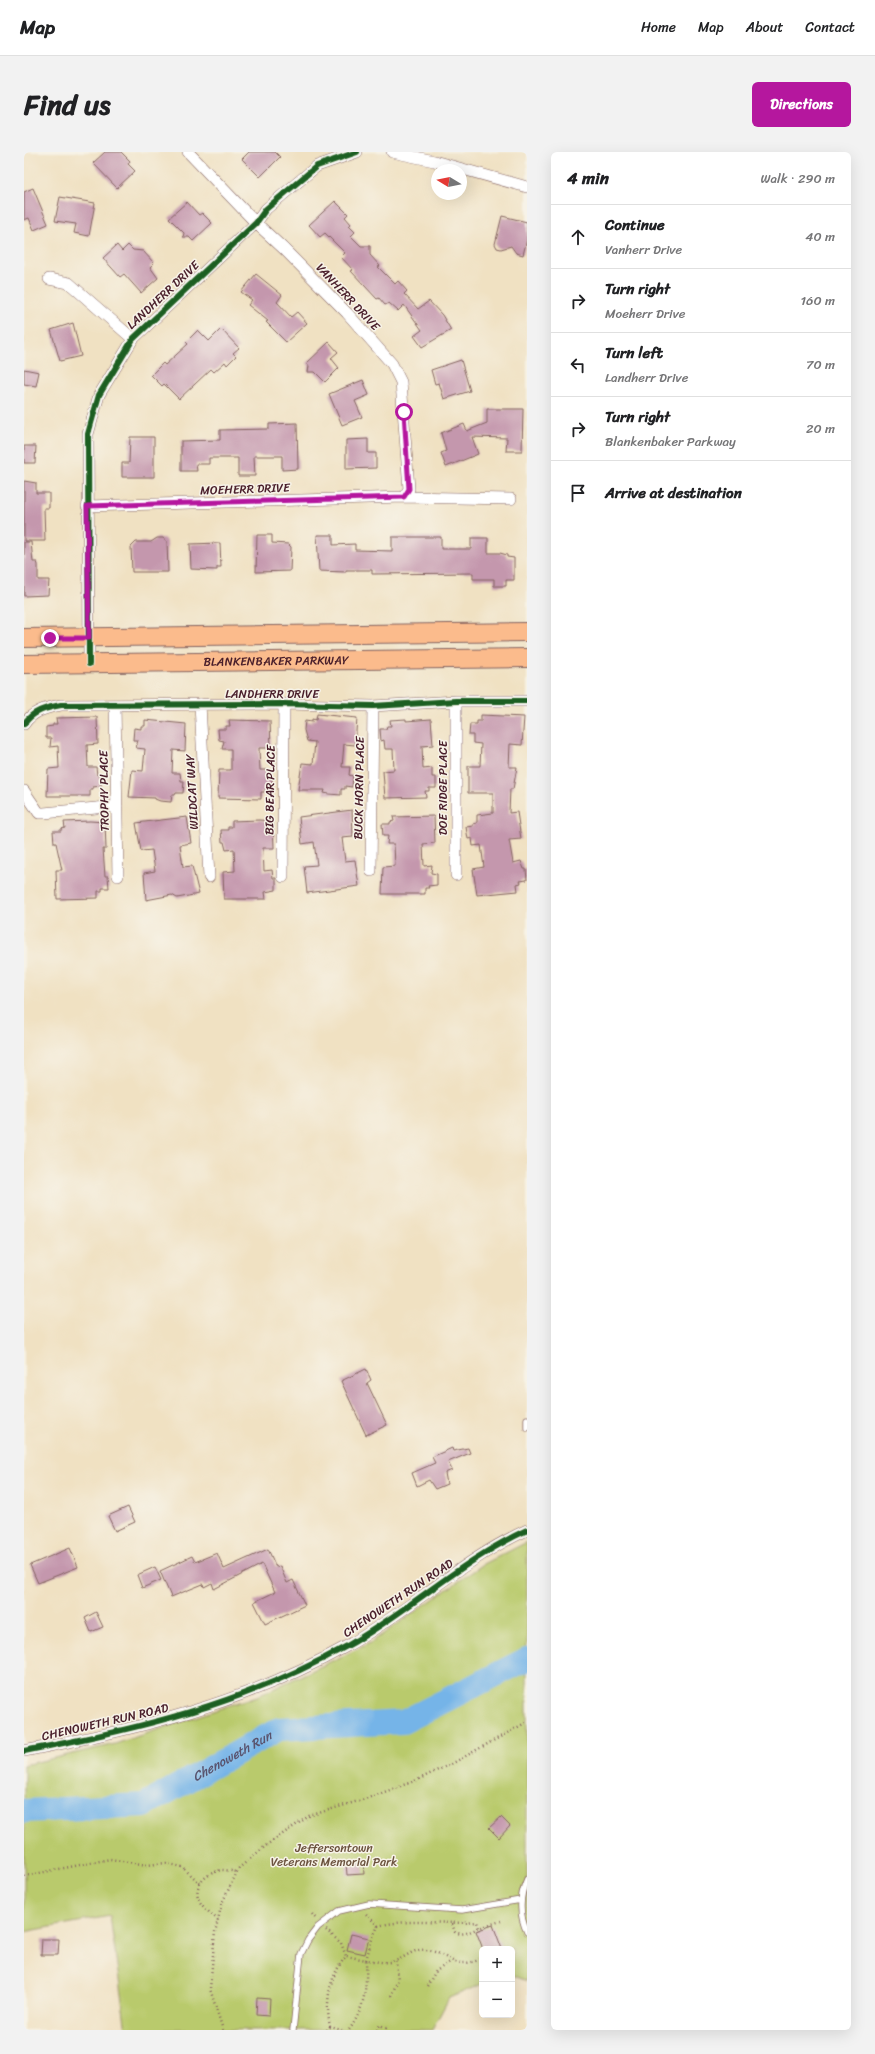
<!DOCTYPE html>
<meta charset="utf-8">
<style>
body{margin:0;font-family:Sriracha,sans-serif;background:#f2f2f2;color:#202124}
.controls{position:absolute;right:12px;bottom:12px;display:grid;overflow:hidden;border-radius:6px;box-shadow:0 4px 16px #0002}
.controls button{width:36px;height:36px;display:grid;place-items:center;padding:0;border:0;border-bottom:1px solid #e0e0e0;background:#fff;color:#202124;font:20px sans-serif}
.compass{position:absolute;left:407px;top:12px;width:36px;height:36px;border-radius:50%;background:#fff;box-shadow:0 4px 16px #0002;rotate:280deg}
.stop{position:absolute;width:12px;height:12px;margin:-9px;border:3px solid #b5179e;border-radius:50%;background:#fff}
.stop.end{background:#b5179e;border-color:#fff;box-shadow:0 1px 4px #0008}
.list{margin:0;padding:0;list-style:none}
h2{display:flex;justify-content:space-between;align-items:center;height:52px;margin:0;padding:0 16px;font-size:17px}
h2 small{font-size:13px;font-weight:400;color:#757577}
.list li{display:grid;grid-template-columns:26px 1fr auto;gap:12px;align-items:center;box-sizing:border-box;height:64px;padding:0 16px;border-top:1px solid #e0e0e0}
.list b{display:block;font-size:15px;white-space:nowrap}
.list p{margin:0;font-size:13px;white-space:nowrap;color:#757577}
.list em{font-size:13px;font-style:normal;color:#757577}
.icon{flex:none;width:22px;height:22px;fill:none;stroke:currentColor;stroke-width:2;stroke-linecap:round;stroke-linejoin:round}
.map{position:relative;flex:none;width:503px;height:1878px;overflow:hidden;border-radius:6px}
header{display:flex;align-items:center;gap:24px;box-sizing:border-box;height:56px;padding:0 20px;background:#fff;border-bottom:1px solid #e0e0e0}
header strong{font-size:19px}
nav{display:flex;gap:22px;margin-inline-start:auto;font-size:14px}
.intro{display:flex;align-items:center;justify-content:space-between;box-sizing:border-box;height:96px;padding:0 24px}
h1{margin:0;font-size:28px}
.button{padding:10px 18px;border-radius:6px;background:#b5179e;color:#fff;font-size:14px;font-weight:700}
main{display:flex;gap:24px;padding:0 24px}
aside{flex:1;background:#fff;border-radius:6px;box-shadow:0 4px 16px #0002}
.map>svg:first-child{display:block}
</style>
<header>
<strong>Map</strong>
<nav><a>Home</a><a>Map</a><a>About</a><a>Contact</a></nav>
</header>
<div class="intro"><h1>Find us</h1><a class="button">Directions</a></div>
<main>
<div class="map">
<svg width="503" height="1878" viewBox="0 0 503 1878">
<rect width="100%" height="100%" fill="#f7f3e8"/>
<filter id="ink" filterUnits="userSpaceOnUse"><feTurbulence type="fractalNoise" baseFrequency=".025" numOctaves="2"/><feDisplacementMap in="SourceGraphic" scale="8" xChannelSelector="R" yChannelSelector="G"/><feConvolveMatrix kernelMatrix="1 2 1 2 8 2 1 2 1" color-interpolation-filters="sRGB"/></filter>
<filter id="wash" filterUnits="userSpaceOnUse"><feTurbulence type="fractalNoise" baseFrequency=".012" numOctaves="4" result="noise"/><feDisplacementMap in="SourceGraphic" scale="16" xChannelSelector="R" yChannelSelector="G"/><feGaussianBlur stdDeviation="0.9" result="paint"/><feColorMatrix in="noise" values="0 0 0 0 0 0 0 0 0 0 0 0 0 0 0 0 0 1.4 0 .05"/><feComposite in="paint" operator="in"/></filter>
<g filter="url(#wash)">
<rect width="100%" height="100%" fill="#f0e1c2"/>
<path fill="#b9ca6c" stroke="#82744c" d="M 503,1390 L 503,1829 L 488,1823 L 488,1797 L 458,1797 L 458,1832 L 425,1846 L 408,1878 L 102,1878 L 86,1764 L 0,1780 L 0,1613 L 91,1592 L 236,1543 L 346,1491 L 458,1413 Z"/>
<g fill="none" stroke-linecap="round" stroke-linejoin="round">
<path stroke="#74b4e8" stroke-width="24" id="s1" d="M 0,1659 L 120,1653 L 255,1577 L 379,1570 L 503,1507"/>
</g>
<g id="blocks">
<path fill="#c497ad" d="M 81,0 L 97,0 L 106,9 L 104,12 L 111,19 L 93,36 L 69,11 Z
M 225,0 L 251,0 L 256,5 L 236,25 L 218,7 Z
M 9,36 L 24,72 L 10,78 L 5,66 L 0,68 L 0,40 Z
M 36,45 L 71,51 L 65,84 L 50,81 L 52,72 L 31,69 Z
M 311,49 L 324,62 L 321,65 L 327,72 L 325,74 L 331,80 L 327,84 L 337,94 L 346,94 L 346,103 L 356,114 L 354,115 L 371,132 L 374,129 L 383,139 L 380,142 L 394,157 L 405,149 L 418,163 L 427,178 L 398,195 L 390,184 L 398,178 L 380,153 L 374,159 L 365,151 L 361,153 L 355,146 L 353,147 L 327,119 L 329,118 L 317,105 L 321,101 L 301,81 L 296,85 L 285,73 Z
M 163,50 L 175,63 L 178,61 L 188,71 L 169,89 L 165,85 L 159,85 L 160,81 L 145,66 Z
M 478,64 L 503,70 L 503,87 L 499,103 L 492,101 L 487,94 L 477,97 L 473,96 L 471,92 Z
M 93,93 L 98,99 L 104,93 L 109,98 L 119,99 L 130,111 L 126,115 L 134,126 L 117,141 L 100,122 L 96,125 L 79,106 Z
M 232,122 L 258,143 L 253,150 L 267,165 L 273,160 L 283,171 L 262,190 L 242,170 L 244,169 L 224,153 L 228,148 L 217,140 Z
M 49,171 L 57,204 L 36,209 L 27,178 Z
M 197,177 L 215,196 L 209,201 L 212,204 L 203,213 L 201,210 L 190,220 L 187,217 L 155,247 L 140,232 L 138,234 L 127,223 L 139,211 L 141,213 L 164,192 L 162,190 L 174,178 L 185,189 Z
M 305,190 L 314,200 L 307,206 L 315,216 L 301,230 L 291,220 L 284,220 L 285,214 L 283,211 Z
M 437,208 L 446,239 L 420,247 L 415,231 L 411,232 L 407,218 Z
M 0,217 L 15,220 L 12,234 L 0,232 Z
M 339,228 L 345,243 L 331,249 L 338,265 L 318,273 L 305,242 Z
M 463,257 L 499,257 L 498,299 L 482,299 L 483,286 L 448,285 L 454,302 L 422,315 L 417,301 L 422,299 L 417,281 L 440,272 L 443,279 L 463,271 Z
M 273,271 L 274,317 L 258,318 L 258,304 L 230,304 L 231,324 L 214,324 L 214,306 L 185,306 L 185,312 L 172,312 L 173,319 L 157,319 L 157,289 L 196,288 L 196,278 L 245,277 L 245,272 Z
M 106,285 L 130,285 L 130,325 L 98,325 L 98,311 L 105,311 Z
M 344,287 L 344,301 L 352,301 L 352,316 L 322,317 L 322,288 Z
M 0,294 L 12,294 L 11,311 L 0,311 Z
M 0,329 L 12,331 L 12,341 L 25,341 L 25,356 L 20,356 L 21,389 L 0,389 Z
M 233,383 L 248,383 L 248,391 L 264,392 L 267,395 L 266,419 L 232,420 Z
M 293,383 L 309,383 L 309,393 L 331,392 L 331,398 L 368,399 L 368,385 L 417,385 L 417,397 L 447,397 L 447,386 L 464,386 L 464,401 L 476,401 L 483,403 L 483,405 L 490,406 L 490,428 L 482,428 L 482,434 L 470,434 L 470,427 L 449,427 L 449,421 L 348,422 L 348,418 L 322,418 L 322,420 L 295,419 Z
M 133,386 L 139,386 L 143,389 L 144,420 L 108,420 L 107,395 L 112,390 L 127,390 Z
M 0,390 L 7,390 L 9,410 L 13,410 L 14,413 L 14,428 L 25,428 L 24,443 L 0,444 Z
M 196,391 L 197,415 L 193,415 L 193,418 L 167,417 L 166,392 Z
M 293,562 L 333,566 L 331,593 L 320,592 L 318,615 L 326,615 L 325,623 L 329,624 L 328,635 L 321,634 L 321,637 L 317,637 L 317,643 L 305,642 L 300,641 L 301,638 L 274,638 L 278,611 L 289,612 L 291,590 L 283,589 L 280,578 L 281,569 L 288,570 L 288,567 L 292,568 Z
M 457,563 L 500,565 L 498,593 L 486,592 L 485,615 L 493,615 L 489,637 L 486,637 L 485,661 L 493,660 L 497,687 L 485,688 L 489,711 L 497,709 L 500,717 L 502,717 L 503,728 L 496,729 L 497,731 L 493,732 L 494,739 L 453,743 L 449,717 L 460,715 L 457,693 L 449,694 L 448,686 L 444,687 L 442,675 L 449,674 L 449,672 L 453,671 L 453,663 L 469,661 L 469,641 L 444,641 L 444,614 L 456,614 L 457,592 L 449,591 L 449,583 L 445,583 L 446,572 L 453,572 L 453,569 L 457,569 Z
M 73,565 L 74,592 L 63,593 L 64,615 L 72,615 L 73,623 L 76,623 L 77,634 L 69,635 L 69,637 L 66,637 L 66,644 L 23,644 L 24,617 L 35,616 L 34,594 L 26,595 L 27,586 L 22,586 L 22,575 L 29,574 L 29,572 L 33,572 L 32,566 Z
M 382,567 L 382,569 L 407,567 L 409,593 L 398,594 L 399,617 L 408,616 L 408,625 L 412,625 L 412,636 L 405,636 L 405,639 L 401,639 L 402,645 L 361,646 L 359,619 L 370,618 L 369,597 L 361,597 L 360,588 L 357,589 L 356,577 L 362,577 L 363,574 L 367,574 L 366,568 Z
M 121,568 L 162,572 L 161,599 L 149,598 L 148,621 L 156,621 L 157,629 L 160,629 L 159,641 L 152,641 L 151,643 L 148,643 L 147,650 L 136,649 L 131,647 L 131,646 L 105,645 L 108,618 L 119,619 L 121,597 L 112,596 L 114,588 L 109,588 L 110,576 L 117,577 L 117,574 L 121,574 Z
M 205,568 L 246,569 L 247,596 L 235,596 L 236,618 L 244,618 L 245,626 L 248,626 L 248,638 L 241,638 L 241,640 L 237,640 L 237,647 L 194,646 L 195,618 L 207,618 L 207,597 L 198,597 L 200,589 L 195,588 L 194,577 L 202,577 L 202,574 L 206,574 Z
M 328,658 L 329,685 L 318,686 L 321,709 L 331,708 L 335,734 L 283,741 L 280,714 L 293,713 L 290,690 L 278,692 L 275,665 Z
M 410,664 L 411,691 L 399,692 L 400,714 L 408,713 L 407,721 L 413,722 L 413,733 L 404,734 L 405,736 L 401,736 L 401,742 L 358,742 L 359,715 L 371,714 L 370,692 L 363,692 L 364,684 L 359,684 L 358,672 L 366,672 L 366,670 L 370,669 L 369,665 Z
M 163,665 L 167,691 L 156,693 L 159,715 L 168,714 L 175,742 L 153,746 L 148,743 L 122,748 L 120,721 L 131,719 L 128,698 L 117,699 L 112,671 Z
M 235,668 L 249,669 L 250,696 L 239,696 L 240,719 L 248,718 L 249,726 L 252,726 L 252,738 L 241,740 L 242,747 L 200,747 L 199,720 L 211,719 L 210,697 L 202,698 L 200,690 L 198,690 L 197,678 L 204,678 L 204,675 L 208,675 L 208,669 Z
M 66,669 L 81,670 L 82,697 L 79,697 L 81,724 L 84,724 L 85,736 L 78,736 L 78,739 L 74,739 L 74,746 L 33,747 L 32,718 L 38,718 L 32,691 L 30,691 L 29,679 L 37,679 L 37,677 L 41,676 L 40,670 Z
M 342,1217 L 347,1228 L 343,1231 L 363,1273 L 342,1283 L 317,1229 Z
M 428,1296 L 429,1299 L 444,1296 L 446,1301 L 424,1310 L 428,1318 L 421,1321 L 423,1332 L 411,1337 L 405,1328 L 393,1334 L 388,1321 L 411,1311 L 408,1305 Z
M 104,1355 L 111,1370 L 91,1379 L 84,1364 Z
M 46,1396 L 54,1415 L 14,1431 L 6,1413 Z
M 244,1397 L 252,1415 L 256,1414 L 263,1431 L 269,1428 L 281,1453 L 241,1472 L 230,1450 L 251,1440 L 238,1412 L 190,1437 L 188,1431 L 180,1435 L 179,1432 L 147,1445 L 136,1419 L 168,1404 L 171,1410 L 193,1401 L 200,1417 Z
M 131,1415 L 137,1428 L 118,1436 L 113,1423 Z
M 72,1460 L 79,1475 L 67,1480 L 61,1466 Z
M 477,1665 L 486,1674 L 475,1686 L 465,1676 Z
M 339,1709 L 340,1722 L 323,1723 L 322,1710 Z
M 469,1773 L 478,1797 L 459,1797 L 452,1779 Z
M 327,1782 L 345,1786 L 341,1802 L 323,1798 Z
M 18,1787 L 35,1787 L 34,1803 L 17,1803 Z
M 233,1846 L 246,1847 L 245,1864 L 232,1863 Z"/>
</g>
</g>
<g filter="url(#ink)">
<use href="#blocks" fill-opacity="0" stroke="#846360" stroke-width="1"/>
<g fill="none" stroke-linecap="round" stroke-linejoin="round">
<g stroke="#846360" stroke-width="7">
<path id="lane" d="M 503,1267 L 503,1276
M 503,1727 C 495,1745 495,1763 503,1780
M 269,1878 L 277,1802 L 284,1788 L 294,1775 L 315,1759 L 345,1752 L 438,1758 L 497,1748"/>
</g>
<g stroke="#846360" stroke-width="12">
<path id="street" d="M 164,0 L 232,71 L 260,97 L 323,161 L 368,212 L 377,230 L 385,337 L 380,345
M 368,0 L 410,9 L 503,35
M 25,127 L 45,131 L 109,187
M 63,354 L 380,345 L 487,347
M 65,512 L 64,282 L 75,243 L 109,187 L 232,71 L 242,57 L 293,14 L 333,0
M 432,549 L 432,723
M 176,552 L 185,725
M 91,553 L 94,724
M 0,572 C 9,559 21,556 37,553 L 260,552 L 349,554 L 432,549 L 503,549
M 0,639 L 15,661 L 20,661 L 93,654
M 347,719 L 349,554
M 259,725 L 260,552
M 0,1599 C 115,1577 219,1552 323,1494 C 385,1459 438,1408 503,1378"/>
</g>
<g stroke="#846360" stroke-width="20">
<g id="primary">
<path d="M 0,486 L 503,480"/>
<path id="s2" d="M 0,512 L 503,506"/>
</g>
</g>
<path stroke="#846360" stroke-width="2.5" stroke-dasharray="1 3" stroke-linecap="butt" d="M 0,1724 L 86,1707 L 123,1713 L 142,1711 L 158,1715 L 176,1731
M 288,1762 L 292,1767
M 342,1762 L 354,1774 L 348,1787 L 342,1808 C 351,1809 362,1812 370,1809 C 382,1806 389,1796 402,1798 C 427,1801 425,1819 458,1807
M 194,1768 C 188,1763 180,1756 176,1750 C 167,1734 183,1721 197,1718 C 202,1718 208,1719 213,1720
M 428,1772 L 431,1780 C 439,1784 447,1779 455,1776
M 354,1774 C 385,1766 421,1773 453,1770 L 455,1776 L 477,1769
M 302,1778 L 317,1791 L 322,1804
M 487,1797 L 488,1797
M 403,1834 L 412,1819 L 426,1810
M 367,1844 L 374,1828 L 372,1809
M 306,1875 C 301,1848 305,1826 322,1804 L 342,1808 C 343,1835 341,1856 325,1878
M 199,1878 L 186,1837 L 191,1780 L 198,1751 L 215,1716 L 244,1692 L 285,1664 L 344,1646 L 393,1628 L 431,1610 L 503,1570
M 303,1878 L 306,1875 L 318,1878
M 353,1878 L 356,1873 L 362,1876 L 363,1875"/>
<use href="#lane" stroke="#fff" stroke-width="5.5"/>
<use href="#street" stroke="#fff" stroke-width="11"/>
<use href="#primary" stroke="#fbbb8c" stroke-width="18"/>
<g stroke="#f7f3e8" stroke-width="8">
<path id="cycleway" d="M 65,512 L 64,282 L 75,243 L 109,187 L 232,71 L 242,57 L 293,14 L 333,0
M 0,572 C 9,559 21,556 37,553 L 260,552 L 349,554 L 432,549 L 503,549
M 0,1599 C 115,1577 219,1552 323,1494 C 385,1459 438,1408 503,1378"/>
</g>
<use href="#cycleway" stroke="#1b5e20" stroke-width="6"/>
</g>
</g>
<g fill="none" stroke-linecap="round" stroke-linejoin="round" filter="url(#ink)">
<path stroke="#b5179e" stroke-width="5" d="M 26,486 L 65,486 L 63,354 L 380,345 L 385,337 L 380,260"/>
</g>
<g text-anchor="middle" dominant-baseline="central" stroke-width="3" stroke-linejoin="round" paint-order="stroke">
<g font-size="12" fill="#4a1f2b" stroke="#f7f3e8">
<text transform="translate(139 143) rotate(-43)">LANDHERR DRIVE</text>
<text transform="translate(324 145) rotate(47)">VANHERR DRIVE</text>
<text transform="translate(221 337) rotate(-2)">MOEHERR DRIVE</text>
<text stroke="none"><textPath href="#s2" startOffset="252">BLANKENBAKER PARKWAY</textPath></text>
<text x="248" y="542">LANDHERR DRIVE</text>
<text transform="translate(335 636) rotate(-89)">BUCK HORN PLACE</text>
<text transform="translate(419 636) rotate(-90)">DOE RIDGE PLACE</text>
<text transform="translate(246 638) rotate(-89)">BIG BEAR PLACE</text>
<text transform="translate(80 639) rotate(-91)">TROPHY PLACE</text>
<text transform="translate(168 640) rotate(-93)">WILDCAT WAY</text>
<text transform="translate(374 1446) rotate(-34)">CHENOWETH RUN ROAD</text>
<text transform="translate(81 1570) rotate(-13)">CHENOWETH RUN ROAD</text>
</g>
<g font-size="12" fill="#6b523e" stroke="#f7f3e8">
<text x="310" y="1696">Jeffersontown<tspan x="310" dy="14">Veterans Memorial Park</tspan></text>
</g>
<g font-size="13" font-style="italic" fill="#59536d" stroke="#f7f3e8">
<text stroke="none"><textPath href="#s1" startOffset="221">Chenoweth Run</textPath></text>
</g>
</g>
</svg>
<div class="controls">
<button>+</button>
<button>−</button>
</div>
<svg class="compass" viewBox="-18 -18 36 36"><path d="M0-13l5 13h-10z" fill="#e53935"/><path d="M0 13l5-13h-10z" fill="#757577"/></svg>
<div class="stop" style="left:380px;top:260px"></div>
<div class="stop end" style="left:26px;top:486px"></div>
</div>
<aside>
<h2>4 min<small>Walk · 290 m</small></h2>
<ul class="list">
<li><svg class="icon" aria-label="ahead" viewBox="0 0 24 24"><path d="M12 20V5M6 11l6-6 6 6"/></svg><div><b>Continue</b><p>Vanherr Drive</p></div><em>40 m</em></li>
<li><svg class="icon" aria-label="right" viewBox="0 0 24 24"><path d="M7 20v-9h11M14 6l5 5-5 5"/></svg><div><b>Turn right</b><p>Moeherr Drive</p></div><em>160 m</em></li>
<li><svg class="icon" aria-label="left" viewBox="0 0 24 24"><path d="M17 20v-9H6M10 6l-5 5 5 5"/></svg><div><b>Turn left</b><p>Landherr Drive</p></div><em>70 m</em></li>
<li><svg class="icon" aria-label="right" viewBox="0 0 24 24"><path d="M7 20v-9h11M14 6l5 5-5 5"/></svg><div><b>Turn right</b><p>Blankenbaker Parkway</p></div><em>20 m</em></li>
<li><svg class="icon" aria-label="arrive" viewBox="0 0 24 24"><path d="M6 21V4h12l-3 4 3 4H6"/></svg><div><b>Arrive at destination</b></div></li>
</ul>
</aside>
</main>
